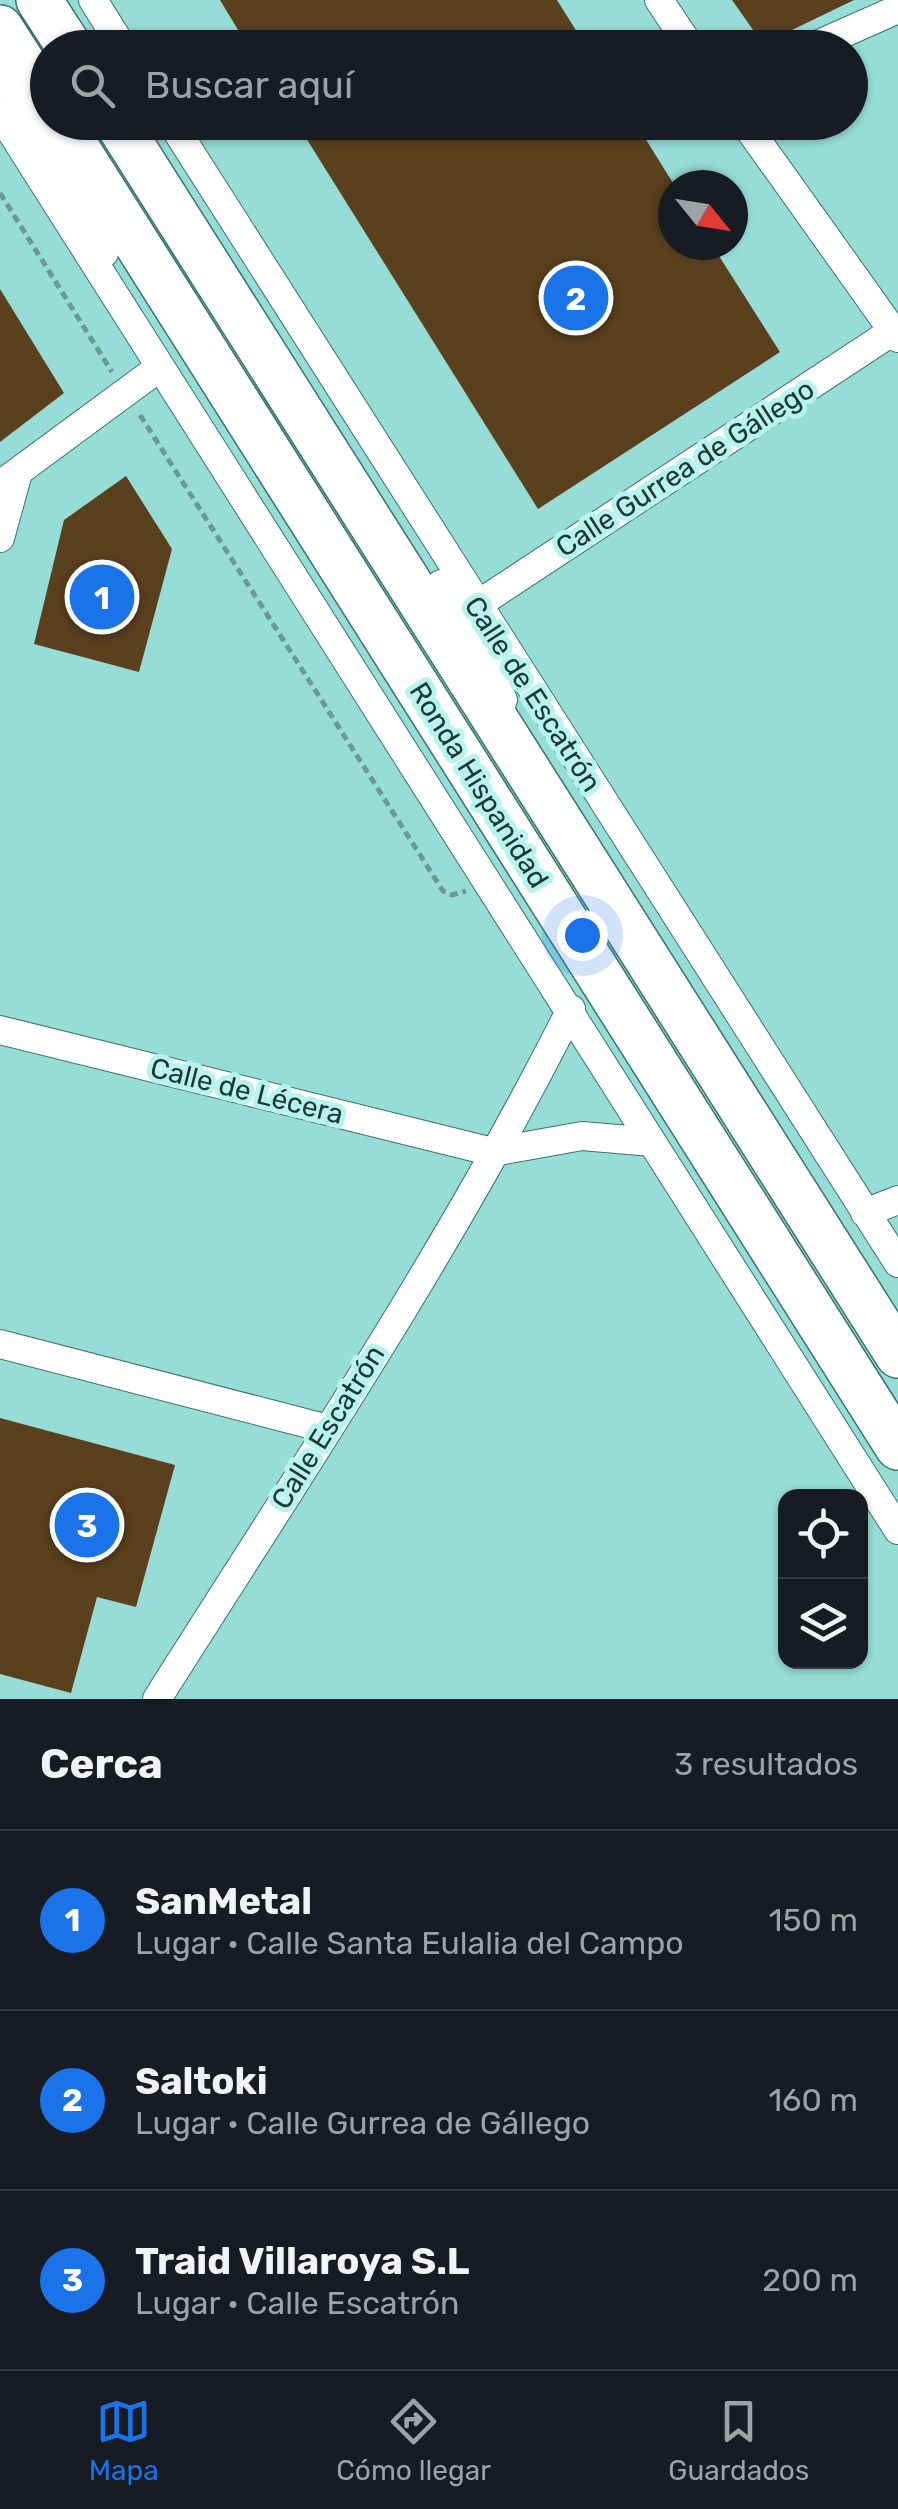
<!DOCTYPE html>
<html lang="es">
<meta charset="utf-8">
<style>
body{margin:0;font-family:Rubik,sans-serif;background:#20242c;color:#f1f3f6}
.controls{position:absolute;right:30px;bottom:30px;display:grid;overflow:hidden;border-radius:20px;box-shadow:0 2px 8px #0004}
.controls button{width:90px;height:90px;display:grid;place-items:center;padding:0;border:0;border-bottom:2px solid #363941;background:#171b24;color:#f1f3f6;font:50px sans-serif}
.compass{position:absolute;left:658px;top:170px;width:90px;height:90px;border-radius:50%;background:#171b24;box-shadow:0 2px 8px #0004;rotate:120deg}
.you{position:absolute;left:582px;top:935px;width:35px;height:35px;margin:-25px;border:8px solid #fff;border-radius:50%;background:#1a73e8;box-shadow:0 0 0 15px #1a73e833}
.badge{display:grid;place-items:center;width:65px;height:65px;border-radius:50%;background:#1a73e8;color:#fff;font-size:32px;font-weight:700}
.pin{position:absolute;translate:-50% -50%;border:5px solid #fff;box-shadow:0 2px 10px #0006}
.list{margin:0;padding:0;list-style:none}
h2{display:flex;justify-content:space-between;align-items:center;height:130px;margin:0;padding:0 40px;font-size:42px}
h2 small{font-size:32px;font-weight:400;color:#9ea1a6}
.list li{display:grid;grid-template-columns:65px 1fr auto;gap:30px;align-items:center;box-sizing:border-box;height:180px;padding:0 40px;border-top:2px solid #363941}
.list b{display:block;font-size:38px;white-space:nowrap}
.list p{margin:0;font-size:32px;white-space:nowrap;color:#9ea1a6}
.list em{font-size:32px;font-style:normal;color:#9ea1a6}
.icon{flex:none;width:55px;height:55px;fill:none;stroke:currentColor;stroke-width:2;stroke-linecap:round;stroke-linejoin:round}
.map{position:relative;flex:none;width:898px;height:1699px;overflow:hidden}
.search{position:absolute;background:#171b24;box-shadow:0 2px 8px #0004;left:30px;right:30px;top:30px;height:110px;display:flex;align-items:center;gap:25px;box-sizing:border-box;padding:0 35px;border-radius:55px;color:#9ea1a6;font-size:38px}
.sheet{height:670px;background:#171b24}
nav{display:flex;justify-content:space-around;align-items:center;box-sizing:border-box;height:140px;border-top:2px solid #363941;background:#171b24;font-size:28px;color:#9ea1a6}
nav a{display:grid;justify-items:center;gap:5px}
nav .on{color:#1a73e8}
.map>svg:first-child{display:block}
</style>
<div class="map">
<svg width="898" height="1699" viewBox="0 0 898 1699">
<rect width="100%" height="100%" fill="#abe7e1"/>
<path fill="#97ddd7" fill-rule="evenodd" d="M 0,0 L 898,0 L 898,1699 L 0,1699 ZM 48,48 L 850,48 L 850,122 L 48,122 ZM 673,185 L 733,185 L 733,245 L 673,245 ZM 786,1496 L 860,1496 L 860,1662 L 786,1662 Z"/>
<path fill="#5b401e" d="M 220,0 L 557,0 L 587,48 L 249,48 Z
M 732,0 L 854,0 L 763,44 Z
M 296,122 L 635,122 L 673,183 L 673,245 L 712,245 L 780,352 L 538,509 Z
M 0,289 L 64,393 L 0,442 Z
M 126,476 L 172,549 L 139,672 L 34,644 L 64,520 Z
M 0,1418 L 175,1465 L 136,1607 L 97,1597 L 71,1693 L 0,1674 Z"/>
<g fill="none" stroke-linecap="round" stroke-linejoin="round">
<g stroke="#39736f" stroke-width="30">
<path id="minor" d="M 93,0 L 123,48
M 659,0 L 691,48
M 810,48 L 898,9
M 0,73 L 89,215 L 104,253
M 0,114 L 898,1530
M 171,122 L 898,1263
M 744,122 L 898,338
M 0,485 L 160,367
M 0,538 L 18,473
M 441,584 L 478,645 L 503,700
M 477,605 L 893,331
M 0,1030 L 493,1152 L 582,1136 L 652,1142
M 865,1213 L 898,1200
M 0,1344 L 328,1429
M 157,1699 C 298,1476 453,1245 571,1009"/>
</g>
<g stroke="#39736f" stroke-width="48">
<path id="trunk" d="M 39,0 L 70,48
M 0,28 L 48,103
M 60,122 L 898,1447
M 117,122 L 898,1355"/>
</g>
<path stroke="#6d9995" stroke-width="5" stroke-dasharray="8 5" stroke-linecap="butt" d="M 0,193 L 112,372
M 140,415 L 443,891 L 452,895 L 466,891"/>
<use href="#minor" stroke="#fff" stroke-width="28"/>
<use href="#trunk" stroke="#fff" stroke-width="45"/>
</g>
<g text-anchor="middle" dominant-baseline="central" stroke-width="10" stroke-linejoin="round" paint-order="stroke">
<g font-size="28" fill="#1e3735" stroke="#b8f4ef">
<text transform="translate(685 468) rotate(-33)">Calle Gurrea de Gállego</text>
<text transform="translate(533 694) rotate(57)">Calle de Escatrón</text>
<text transform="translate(479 785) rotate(58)">Ronda Hispanidad</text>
<text transform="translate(247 1091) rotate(14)">Calle de Lécera</text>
<text transform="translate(328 1427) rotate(-58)">Calle Escatrón</text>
</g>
</g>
</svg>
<div class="controls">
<button><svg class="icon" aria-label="locate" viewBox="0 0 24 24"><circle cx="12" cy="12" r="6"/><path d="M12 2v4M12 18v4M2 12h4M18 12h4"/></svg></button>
<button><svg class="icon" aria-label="layers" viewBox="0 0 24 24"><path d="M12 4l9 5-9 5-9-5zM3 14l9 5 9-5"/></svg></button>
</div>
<svg class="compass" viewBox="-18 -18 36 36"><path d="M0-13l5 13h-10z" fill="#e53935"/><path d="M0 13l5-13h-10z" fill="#9ea1a6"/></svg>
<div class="you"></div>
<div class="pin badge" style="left:102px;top:597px">1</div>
<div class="pin badge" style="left:576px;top:298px">2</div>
<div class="pin badge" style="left:87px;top:1525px">3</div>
<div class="search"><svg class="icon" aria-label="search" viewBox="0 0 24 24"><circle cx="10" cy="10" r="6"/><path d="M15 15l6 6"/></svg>Buscar aquí</div>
</div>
<section class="sheet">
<h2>Cerca<small>3 resultados</small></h2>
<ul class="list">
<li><span class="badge">1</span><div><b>SanMetal</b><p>Lugar · Calle Santa Eulalia del Campo</p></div><em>150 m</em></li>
<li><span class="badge">2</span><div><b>Saltoki</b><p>Lugar · Calle Gurrea de Gállego</p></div><em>160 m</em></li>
<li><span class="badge">3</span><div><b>Traid Villaroya S.L</b><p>Lugar · Calle Escatrón</p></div><em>200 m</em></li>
</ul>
</section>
<nav>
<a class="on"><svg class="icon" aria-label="map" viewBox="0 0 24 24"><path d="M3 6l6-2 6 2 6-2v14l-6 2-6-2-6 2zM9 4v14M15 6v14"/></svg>Mapa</a>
<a><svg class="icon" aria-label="directions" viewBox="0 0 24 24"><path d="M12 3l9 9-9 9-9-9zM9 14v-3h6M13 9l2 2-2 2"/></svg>Cómo llegar</a>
<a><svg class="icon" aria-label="saved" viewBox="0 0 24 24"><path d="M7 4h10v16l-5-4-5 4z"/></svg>Guardados</a>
</nav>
